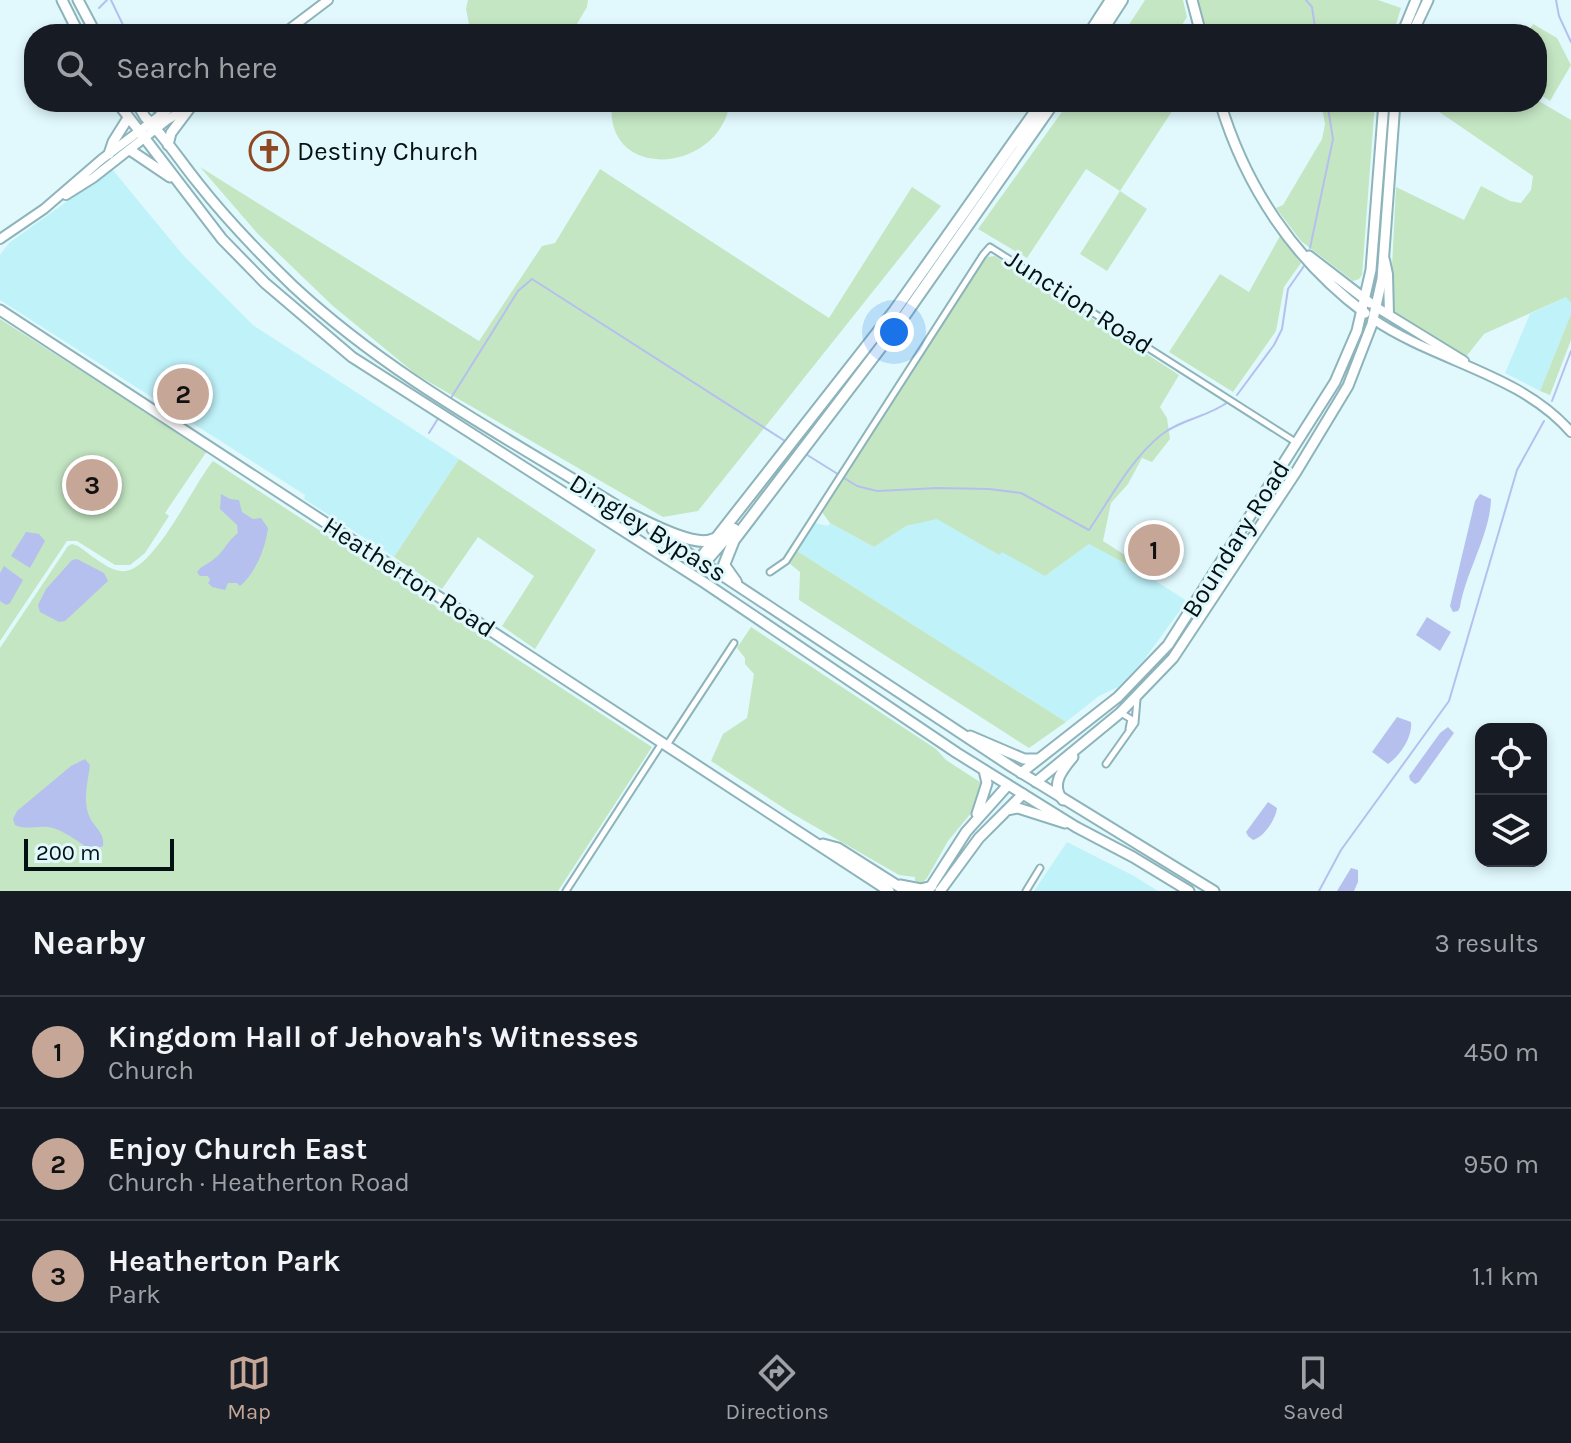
<!DOCTYPE html>
<meta charset="utf-8">
<style>
body{margin:0;font-family:Karla,sans-serif;background:#242831;color:#f1f3f6}
.controls{position:absolute;right:24px;bottom:24px;display:grid;overflow:hidden;border-radius:16px;box-shadow:0 4px 12px #0003}
.controls button{width:72px;height:72px;display:grid;place-items:center;padding:0;border:0;border-bottom:2px solid #363941;background:#171b24;color:#f1f3f6;font:40px sans-serif}
.scale{position:absolute;left:24px;bottom:20px;width:150px;box-sizing:border-box;padding-left:8px;border:4px solid #041113;border-top:0;font-size:22px;line-height:28px;white-space:nowrap;color:#041113;-webkit-text-stroke:6px #e1f9fd;paint-order:stroke}
.you{position:absolute;left:894px;top:332px;width:28px;height:28px;margin:-20px;border:6px solid #fff;border-radius:50%;background:#1a73e8;box-shadow:0 0 0 12px #1a73e833}
.badge{display:grid;place-items:center;width:52px;height:52px;border-radius:50%;background:#c5a697;color:#111;font-size:26px;font-weight:700}
.pin{position:absolute;translate:-50% -50%;border:4px solid #fff;box-shadow:0 2px 8px #0006}
.list{margin:0;padding:0;list-style:none}
h2{display:flex;justify-content:space-between;align-items:center;height:104px;margin:0;padding:0 32px;font-size:34px}
h2 small{font-size:26px;font-weight:400;color:#9ea1a6}
.list li{display:grid;grid-template-columns:52px 1fr auto;gap:24px;align-items:center;box-sizing:border-box;height:112px;padding:0 32px;border-top:2px solid #363941}
.list b{display:block;font-size:30px;white-space:nowrap}
.list p{margin:0;font-size:26px;white-space:nowrap;color:#9ea1a6}
.list em{font-size:26px;font-style:normal;color:#9ea1a6}
.icon{flex:none;width:44px;height:44px;fill:none;stroke:currentColor;stroke-width:2;stroke-linecap:round;stroke-linejoin:round}
.map{position:relative;flex:none;width:1571px;height:891px;overflow:hidden}
.search{position:absolute;background:#171b24;box-shadow:0 4px 12px #0003;left:24px;right:24px;top:24px;height:88px;display:flex;align-items:center;gap:20px;box-sizing:border-box;padding:0 28px;border-radius:32px;color:#9ea1a6;font-size:30px}
.sheet{height:440px;background:#171b24}
nav{display:flex;justify-content:space-around;align-items:center;box-sizing:border-box;height:112px;border-top:2px solid #363941;background:#171b24;font-size:22px;color:#9ea1a6}
nav a{display:grid;justify-items:center;gap:4px}
nav .on{color:#c5a697}
.map>svg:first-child{display:block}
</style>
<div class="map">
<svg width="1571" height="891" viewBox="0 0 1571 891">
<rect width="100%" height="100%" fill="#e1f9fd"/>
<path fill="#c0f2fa" d="M 112,169 L 183,255 L 253,325 L 459,459 L 394,557 L 304,499 L 305,495 L 0,300 L 0,255 L 9,243 Z
M 1566,297 L 1571,303 L 1571,314 L 1540,391 L 1505,373 L 1530,314 Z
M 937,518 L 999,555 L 1002,551 L 1045,576 L 1089,544 L 1148,576 L 1187,601 L 1143,661 L 1118,687 L 1099,696 L 1066,722 L 797,551 L 815,523 L 828,526 L 830,523 L 874,547 L 906,526 Z
M 1067,842 L 1134,876 L 1158,891 L 1034,891 Z"/>
<path fill="#c4e6c3" d="M 468,0 L 588,0 L 587,7 L 571,34 L 471,34 L 466,9 Z
M 1145,0 L 1183,0 L 1187,17 L 1176,34 L 1123,34 Z
M 1197,0 L 1378,0 L 1401,8 L 1393,34 L 1206,34 Z
M 1533,24 L 1557,38 L 1571,65 L 1550,101 L 1537,93 L 1537,34 L 1527,34 Z
M 1537,100 L 1571,120 L 1571,303 L 1566,297 L 1484,334 L 1465,358 L 1394,314 L 1390,307 L 1396,187 L 1464,220 L 1481,186 L 1510,201 L 1521,203 L 1531,190 L 1533,176 L 1432,107 L 1435,102 L 1537,102 Z
M 612,102 L 730,102 C 720,174 603,183 612,102 Z
M 1069,102 L 1178,102 L 1120,191 L 1147,209 L 1107,271 L 1080,254 L 1120,191 L 1086,169 L 1027,258 L 978,229 Z
M 1321,102 L 1375,102 L 1362,275 L 1359,279 L 1353,281 L 1301,241 L 1276,208 L 1283,205 L 1322,139 L 1325,124 Z
M 200,167 L 479,341 L 542,246 L 555,243 L 600,169 L 829,318 L 912,187 L 941,206 L 698,511 L 663,517 L 417,375 L 333,306 L 258,234 Z
M 1280,236 L 1301,263 L 1284,287 L 1276,331 L 1233,392 L 1169,352 L 1220,274 L 1249,292 Z
M 995,256 L 1179,375 L 1160,407 L 1167,418 L 1170,439 L 1152,462 L 1142,458 L 1128,484 L 1111,503 L 1103,541 L 1145,568 L 1148,576 L 1089,544 L 1045,576 L 1002,552 L 999,555 L 937,519 L 906,526 L 874,547 L 830,523 L 822,512 L 967,284 L 987,257 Z
M 1571,314 L 1571,340 L 1550,395 L 1540,391 Z
M 0,319 L 207,451 L 165,513 L 169,516 L 145,553 L 130,565 L 115,565 L 77,541 L 67,541 L 0,641 Z
M 459,459 L 596,550 L 535,649 L 502,626 L 534,576 L 478,537 L 442,589 L 394,557 Z
M 213,461 L 652,747 L 558,891 L 0,891 L 0,648 L 68,546 L 72,544 L 78,546 C 90,554 106,569 121,571 C 152,576 194,483 213,461 Z
M 797,551 L 1066,722 L 1029,748 L 799,600 L 800,572 L 789,563 Z
M 751,627 L 936,749 L 946,760 L 980,782 L 981,795 L 972,812 L 948,841 L 927,878 L 921,884 L 915,881 L 915,877 L 899,875 L 793,814 L 711,761 L 723,734 L 747,718 L 754,674 L 745,664 L 745,658 L 737,648 Z"/>
<path fill="#b5c0ee" d="M 221,494 L 230,499 L 239,500 L 242,512 L 253,519 L 261,518 L 268,528 C 266,547 255,574 240,586 L 237,583 L 228,583 L 225,590 L 212,587 L 208,583 L 210,580 L 208,576 L 200,576 L 197,572 C 202,565 207,565 214,559 C 223,553 227,541 238,533 L 237,525 L 220,509 Z
M 1480,494 L 1491,499 C 1490,535 1466,571 1460,607 L 1458,611 L 1453,612 L 1450,606 L 1475,501 Z
M 26,532 L 39,534 L 45,541 L 30,568 L 11,556 Z
M 77,559 L 104,573 L 108,581 L 65,621 L 59,622 L 40,612 L 38,605 L 46,589 L 72,560 Z
M 4,566 L 23,580 L 10,603 L 6,605 L 0,601 L 0,573 Z
M 1427,617 L 1451,632 L 1440,651 L 1416,635 Z
M 1397,717 L 1411,722 C 1413,736 1400,756 1388,764 L 1372,752 Z
M 1448,727 L 1454,733 L 1419,782 L 1415,784 L 1410,780 L 1409,776 L 1440,733 Z
M 85,759 L 90,765 C 88,782 82,801 90,818 C 95,828 105,833 103,846 L 92,850 C 79,843 68,833 53,828 C 40,824 26,831 15,825 L 13,819 L 17,811 L 71,766 Z
M 1268,802 L 1277,808 C 1276,819 1264,837 1253,840 L 1248,836 L 1246,832 Z
M 1351,868 L 1358,870 L 1358,882 L 1354,891 L 1337,891 Z"/>
<g fill="none" stroke-linecap="round" stroke-linejoin="round">
<path stroke="#b5c0ee" stroke-width="2" d="M 111,0 L 123,25 L 136,34
M 1306,0 L 1312,7 L 1316,34
M 1556,0 L 1559,16 L 1571,42
M 99,8 L 107,0
M 1310,248 L 1333,139 L 1327,102
M 1237,395 L 1274,345 L 1282,329 L 1288,289 L 1304,266
M 451,398 L 518,291 L 532,279 L 785,441
M 1552,401 L 1571,351
M 429,433 L 439,417
M 804,453 L 857,486 L 877,491 L 938,488 L 989,489 L 1021,493 L 1089,530 C 1110,499 1131,459 1161,435 C 1181,419 1208,417 1228,402
M 1319,891 L 1341,850 L 1449,701 L 1517,470 L 1544,421"/>
<g stroke="#8db4ba" stroke-width="9">
<path id="minor" d="M 770,572 L 786,561 L 983,255 L 990,247 L 1297,443
M 1121,713 L 1131,719 L 1129,729
M 667,745 L 734,643
M 1106,764 L 1135,723 L 1137,699
M 566,891 L 662,743
M 1026,891 L 1040,868"/>
</g>
<g stroke="#8db4ba" stroke-width="12">
<path id="secondary" d="M 283,34 L 328,0
M 66,195 L 93,178 L 167,120 L 197,102
M 0,239 L 44,209 L 102,159 L 178,102
M 1385,260 L 1388,274 L 1389,315
M 1376,307 L 1464,361
M 1373,319 C 1436,362 1519,373 1571,432"/>
</g>
<g stroke="#8db4ba" stroke-width="13">
<path id="primary" d="M 1192,0 L 1201,34
M 1402,34 L 1416,0
M 1412,34 L 1428,0
M 1220,102 C 1245,186 1294,260 1365,313
M 1309,256 L 1370,303
M 0,310 L 889,891
M 970,736 L 1024,759 L 1037,759
M 1021,773 L 1118,697 L 1168,645 L 1335,382 L 1357,331 L 1371,270 L 1384,102
M 1036,782 L 1120,713 L 1173,658 L 1296,472 L 1348,386 L 1372,324 L 1382,279 L 1395,102
M 1063,800 C 1050,785 1062,770 1073,757
M 1007,810 L 1018,808 L 1065,823
M 977,814 L 987,783 L 984,770
M 823,844 L 838,848 L 906,891
M 900,885 L 921,889 L 932,886
M 928,891 L 966,832 L 1008,785
M 940,891 L 979,838 L 1023,794"/>
</g>
<g stroke="#8db4ba" stroke-width="13">
<path id="trunk" d="M 62,0 L 79,34
M 78,0 L 96,34
M 117,102 L 222,239 L 265,283 L 352,357 L 705,583 L 957,753 L 1076,827 L 1133,857 L 1189,891
M 136,102 L 145,117 C 165,137 180,161 198,183 C 227,220 260,254 293,286 C 394,380 514,441 630,514
M 148,102 L 165,112
M 168,145 L 171,133 L 192,105
M 130,150 L 170,177
M 109,154 L 113,142 L 128,118
M 652,529 L 1012,767 L 1214,891"/>
</g>
<g stroke="#8db4ba" stroke-width="14">
<path id="motorway" d="M 1089,34 L 1111,0
M 1100,34 L 1122,0
M 624,511 C 643,520 695,549 714,539
M 700,559 L 895,310 L 1042,102
M 705,562 L 734,529
M 736,582 L 724,565 L 734,540 L 900,322 L 1054,102"/>
</g>
<use href="#minor" stroke="#fff" stroke-width="5"/>
<use href="#secondary" stroke="#fff" stroke-width="8"/>
<use href="#primary" stroke="#fff" stroke-width="9"/>
<use href="#trunk" stroke="#fff" stroke-width="9"/>
<use href="#motorway" stroke="#fff" stroke-width="10"/>
</g>
<defs>
<g id="church-ring" transform="scale(2)"><circle r="9.5" fill="#e1f9fd" stroke="#8f4922" stroke-width="1.5"/><path d="M-1.2-6h2.4v3.5h3.3v2.4h-3.3V6h-2.4V-.1h-3.3v-2.4h3.3Z" fill="#8f4922"/></g>
</defs>
<g fill-rule="evenodd">
<use href="#church-ring" x="269" y="151"/>
</g>
<g text-anchor="middle" dominant-baseline="central" stroke-width="6" stroke-linejoin="round" paint-order="stroke">
<g font-size="26" fill="#041113" stroke="#e1f9fd" text-anchor="start">
<text x="297" y="151">Destiny Church</text>
</g>
<g font-size="26" fill="#041113" stroke="#e1f9fd">
<text transform="translate(1079 302) rotate(33)">Junction Road</text>
<text transform="translate(648 528) rotate(32)">Dingley Bypass</text>
<text transform="translate(1236 539) rotate(-58)">Boundary Road</text>
<text transform="translate(409 577) rotate(33)">Heatherton Road</text>
</g>
</g>
</svg>
<div class="controls">
<button><svg class="icon" aria-label="locate" viewBox="0 0 24 24"><circle cx="12" cy="12" r="6"/><path d="M12 2v4M12 18v4M2 12h4M18 12h4"/></svg></button>
<button><svg class="icon" aria-label="layers" viewBox="0 0 24 24"><path d="M12 4l9 5-9 5-9-5zM3 14l9 5 9-5"/></svg></button>
</div>
<div class="scale">200 m</div>
<div class="you"></div>
<div class="pin badge" style="left:1154px;top:550px">1</div>
<div class="pin badge" style="left:183px;top:394px">2</div>
<div class="pin badge" style="left:92px;top:485px">3</div>
<div class="search"><svg class="icon" aria-label="search" viewBox="0 0 24 24"><circle cx="10" cy="10" r="6"/><path d="M15 15l6 6"/></svg>Search here</div>
</div>
<section class="sheet">
<h2>Nearby<small>3 results</small></h2>
<ul class="list">
<li><span class="badge">1</span><div><b>Kingdom Hall of Jehovah's Witnesses</b><p>Church</p></div><em>450 m</em></li>
<li><span class="badge">2</span><div><b>Enjoy Church East</b><p>Church · Heatherton Road</p></div><em>950 m</em></li>
<li><span class="badge">3</span><div><b>Heatherton Park</b><p>Park</p></div><em>1.1 km</em></li>
</ul>
</section>
<nav>
<a class="on"><svg class="icon" aria-label="map" viewBox="0 0 24 24"><path d="M3 6l6-2 6 2 6-2v14l-6 2-6-2-6 2zM9 4v14M15 6v14"/></svg>Map</a>
<a><svg class="icon" aria-label="directions" viewBox="0 0 24 24"><path d="M12 3l9 9-9 9-9-9zM9 14v-3h6M13 9l2 2-2 2"/></svg>Directions</a>
<a><svg class="icon" aria-label="saved" viewBox="0 0 24 24"><path d="M7 4h10v16l-5-4-5 4z"/></svg>Saved</a>
</nav>
